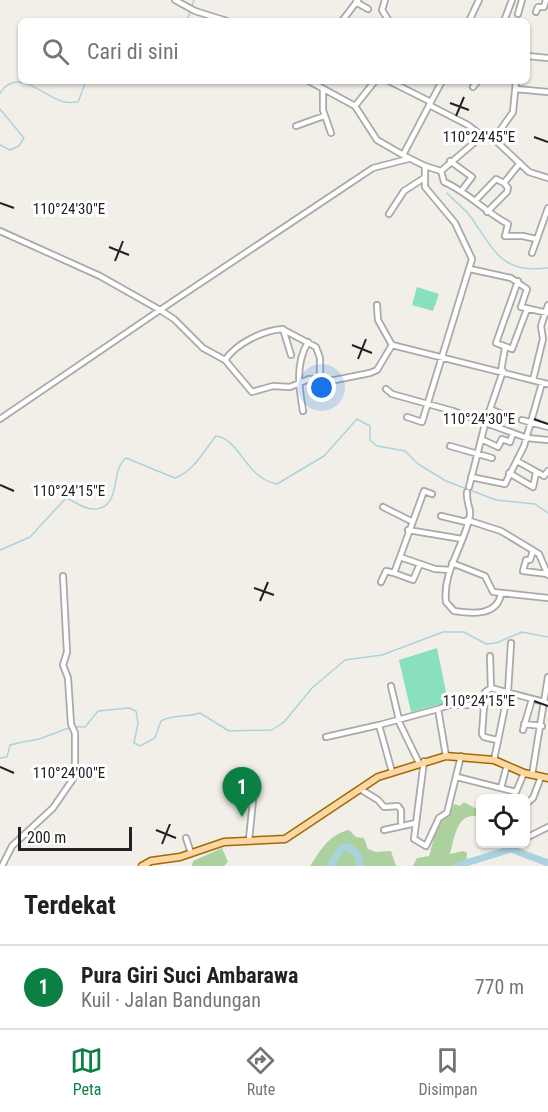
<!DOCTYPE html>
<html lang="id">
<meta charset="utf-8">
<style>
body{margin:0;font-family:"Roboto Condensed",sans-serif;background:#f6f6f6;color:#202124}
.controls{position:absolute;right:18px;bottom:18px;display:grid;overflow:hidden;border-radius:9px;box-shadow:0 2px 4px #0004}
.controls button{width:54px;height:54px;display:grid;place-items:center;padding:0;border:0;border-bottom:2px solid #e0e0e0;background:#fff;color:#202124;font:30px sans-serif}
.scale{position:absolute;left:18px;bottom:15px;width:114px;box-sizing:border-box;padding-left:6px;border:3px solid #222;border-top:0;font-size:16px;line-height:21px;white-space:nowrap;color:#222;-webkit-text-stroke:4px #fff;paint-order:stroke}
.you{position:absolute;left:322px;top:388px;width:21px;height:21px;margin:-15px;border:4px solid #fff;border-radius:50%;background:#1a73e8;box-shadow:0 0 0 9px #1a73e833}
.badge{display:grid;place-items:center;width:39px;height:39px;border-radius:50%;background:#0b8043;color:#fff;font-size:20px;font-weight:700}
.pin{position:absolute;translate:-50% -50px;filter:drop-shadow(0 2px 3px #0008)}
.pin::after{content:'';position:absolute;top:32px;width:21px;height:18px;background:inherit;clip-path:polygon(0 0,100% 0,50% 100%)}
.list{margin:0;padding:0;list-style:none}
h2{display:flex;justify-content:space-between;align-items:center;height:78px;margin:0;padding:0 24px;font-size:26px}
h2 small{font-size:20px;font-weight:400;color:#757577}
.list li{display:grid;grid-template-columns:39px 1fr auto;gap:18px;align-items:center;box-sizing:border-box;height:84px;padding:0 24px;border-top:2px solid #e0e0e0}
.list b{display:block;font-size:22px;white-space:nowrap}
.list p{margin:0;font-size:20px;white-space:nowrap;color:#757577}
.list em{font-size:20px;font-style:normal;color:#757577}
.icon{flex:none;width:33px;height:33px;fill:none;stroke:currentColor;stroke-width:2;stroke-linecap:round;stroke-linejoin:round}
.map{position:relative;flex:none;width:548px;height:866px;overflow:hidden}
.search{position:absolute;background:#fff;box-shadow:0 2px 4px #0004;left:18px;right:18px;top:18px;height:66px;display:flex;align-items:center;gap:15px;box-sizing:border-box;padding:0 21px;border-radius:9px;color:#757577;font-size:22px}
.sheet{height:162px;background:#fff}
nav{display:flex;justify-content:space-around;align-items:center;box-sizing:border-box;height:84px;border-top:2px solid #e0e0e0;background:#fff;font-size:16px;color:#757577}
nav a{display:grid;justify-items:center;gap:3px}
nav .on{color:#0b8043}
.map>svg:first-child{display:block}
</style>
<div class="map">
<svg width="548" height="866" viewBox="0 0 548 866">
<rect width="100%" height="100%" fill="#f2efe9"/>
<path fill="#add19e" d="M 464,802 L 480,811 L 480,817 C 457,811 455,836 450,854 L 463,851 L 467,853 L 466,866 L 413,866 L 417,858 L 429,856 L 437,827 L 451,812 L 454,804 L 460,806 Z
M 349,830 L 356,837 L 364,838 L 368,849 L 376,852 L 391,851 L 396,866 L 310,866 C 321,850 328,835 349,830 Z
M 222,848 L 228,862 L 224,866 L 192,866 L 193,861 Z"/>
<path fill="#88e0be" d="M 417,287 L 439,294 L 433,311 L 412,305 Z
M 437,648 L 448,702 L 411,712 L 399,660 Z"/>
<g fill="none" stroke-linecap="round" stroke-linejoin="round">
<path stroke="#aad3df" stroke-width="1.5" d="M 187,21 L 194,0
M 0,93 C 18,66 44,97 64,102 C 68,103 74,102 78,102 L 86,81
M 0,109 L 24,138 L 19,146 L 10,150 L 0,145
M 447,193 C 454,201 463,207 470,216 C 494,249 500,274 548,268
M 0,550 L 30,537 L 66,498 C 75,501 81,508 92,509 C 123,510 109,471 126,458 L 175,478 C 194,471 203,452 216,436 C 240,439 246,479 277,484 L 324,456 L 357,419 L 370,426 L 370,440 L 377,446 L 405,451 L 418,464 L 446,481 L 496,500 L 535,504 L 548,513
M 0,758 L 7,757 L 10,745 C 20,742 29,741 39,739 C 56,734 67,725 85,727 L 98,711 L 129,708 L 136,711 L 138,723 L 134,743 L 140,746 L 155,738 L 161,721 C 174,714 186,718 200,713 L 229,731 L 272,730 L 284,722 L 312,688 L 345,660 L 382,655 L 443,632 L 464,632 L 486,644 L 496,643 L 522,632 L 548,637"/>
<path stroke="#aad3df" stroke-width="7" d="M 330,866 L 342,848 L 349,847 L 358,855 L 360,866
M 456,866 L 511,849 L 548,863"/>
<g stroke="#a9a9a9" stroke-width="8">
<path id="minor" d="M 175,0 L 195,11 L 227,21
M 385,0 L 382,10 L 389,21
M 356,2 L 368,9
M 536,12 L 538,7 L 544,7 L 546,0
M 518,14 L 522,0
M 342,21 L 358,0
M 469,21 L 479,0
M 504,21 L 512,0
M 527,56 L 548,58
M 309,81 L 355,106 L 377,140 L 403,155
M 389,81 L 431,102
M 473,87 L 478,81
M 323,89 L 323,110 L 331,133
M 516,89 L 548,92
M 429,105 L 468,125 L 482,136
M 355,106 L 375,81
M 296,126 L 324,116
M 494,139 L 513,112 L 516,81
M 450,161 L 472,177 L 462,190
M 425,166 L 441,171 L 482,136 L 494,139 L 529,172 L 548,178
M 441,171 L 444,182 C 468,192 485,212 508,224 L 505,236 L 523,236 L 536,239
M 475,201 L 496,179 L 504,183 L 520,163
M 487,212 L 507,192 L 508,188 L 504,183
M 389,214 L 404,191 L 424,178
M 0,231 L 100,276 L 160,310 L 373,168 L 408,159
M 532,253 L 548,208
M 470,269 L 511,278 L 527,289 L 521,307 L 548,313
M 518,281 L 496,343 L 512,349 L 527,309
M 377,305 L 378,320 L 392,345
M 283,329 L 291,355
M 225,360 C 237,343 262,331 282,329 L 316,347 L 320,358 L 320,380
M 501,371 L 505,348
M 533,380 L 543,339 L 541,326 L 548,305
M 386,389 L 392,394 L 453,411 L 527,438 L 548,440
M 490,409 L 502,414
M 303,411 C 299,388 295,364 308,342
M 407,417 L 422,422 L 472,259 L 455,223 L 425,187 L 425,166 L 403,155 L 442,81
M 0,419 L 160,310 L 174,319 L 203,348 L 225,360 L 252,392 L 273,386 L 290,387 L 309,379 L 335,380 L 370,373 L 377,370 L 392,345 L 548,384
M 522,420 L 548,427
M 481,439 L 498,447 L 502,439 L 510,442 L 513,433
M 450,446 L 492,458
M 517,461 L 544,476 L 548,471
M 509,473 L 533,487 L 536,473
M 471,477 L 505,484 L 524,446 L 542,383
M 469,487 L 485,424 L 503,371
M 467,492 C 466,502 471,509 470,515 C 465,544 442,572 446,602 L 454,611 C 472,614 497,616 501,594
M 432,494 L 424,491 L 400,557 L 435,569 L 450,570
M 383,507 L 411,521
M 441,516 L 466,522
M 467,520 L 501,531 L 539,554 L 548,575
M 408,530 L 462,539
M 533,551 L 530,560 L 526,560 L 523,571 L 548,574
M 400,557 L 394,573 L 413,580 L 420,564
M 452,563 L 485,576 L 493,592 L 548,598
M 381,582 L 386,571 L 394,573
M 490,656 L 491,688 L 548,703
M 391,686 L 400,724 L 419,763
M 491,688 L 485,692 L 482,734 L 484,737 L 497,740
M 438,709 L 449,705 L 485,705
M 524,724 L 542,726
M 523,730 L 532,699
M 326,737 L 379,725
M 494,760 L 508,692 L 511,643
M 424,761 L 414,839 L 426,846 L 439,818 L 447,813 L 461,756
M 392,772 L 379,725 L 438,709 L 446,756
M 532,775 L 548,677
M 457,777 L 516,792 L 524,773
M 501,788 L 507,765
M 360,789 L 378,800 L 384,807 L 398,806 L 401,810 L 401,822
M 234,790 L 238,797 L 253,800 L 249,840
M 526,804 L 533,798 L 541,777
M 384,830 L 416,823
M 186,838 L 191,853
M 526,838 L 548,827
M 2,866 L 12,846 L 53,808 L 75,776 L 75,733 L 71,724 L 68,678 L 63,665 L 67,652 L 63,576"/>
</g>
<g stroke="#a06b00" stroke-width="9">
<path id="major" d="M 142,866 L 151,861 L 180,857 L 224,842 L 285,839 L 378,777 L 446,756 L 494,760 L 524,773 L 548,778"/>
</g>
<use href="#minor" stroke="#fff" stroke-width="4.5"/>
<use href="#major" stroke="#fcd6a4" stroke-width="6"/>
</g>
<path fill="none" stroke="#222" stroke-width="2" d="M 450,103 L 469,110M 456,116 L 464,97M 534,137 L 548,142M 0,203 L 14,208M 109,247 L 129,255M 115,261 L 123,241M 352,345 L 372,353M 358,359 L 366,339M 534,419 L 548,424M 0,485 L 14,491M 254,588 L 274,595M 260,601 L 268,582M 534,701 L 548,706M 0,767 L 14,773M 156,830 L 176,838M 162,844 L 170,824"/>
<g font-size="15" text-anchor="middle" fill="#222" stroke="#fff" stroke-width="6" stroke-linejoin="round" paint-order="stroke">
<text x="479" y="142">110°24'45"E</text>
<text x="69" y="214">110°24'30"E</text>
<text x="479" y="424">110°24'30"E</text>
<text x="69" y="496">110°24'15"E</text>
<text x="479" y="706">110°24'15"E</text>
<text x="69" y="778">110°24'00"E</text>
</g>
</svg>
<div class="controls">
<button><svg class="icon" aria-label="locate" viewBox="0 0 24 24"><circle cx="12" cy="12" r="6"/><path d="M12 2v4M12 18v4M2 12h4M18 12h4"/></svg></button>
</div>
<div class="scale">200 m</div>
<div class="you"></div>
<div class="pin badge" style="left:242px;top:817px">1</div>
<div class="search"><svg class="icon" aria-label="search" viewBox="0 0 24 24"><circle cx="10" cy="10" r="6"/><path d="M15 15l6 6"/></svg>Cari di sini</div>
</div>
<section class="sheet">
<h2>Terdekat<small></small></h2>
<ul class="list">
<li><span class="badge">1</span><div><b>Pura Giri Suci Ambarawa</b><p>Kuil · Jalan Bandungan</p></div><em>770 m</em></li>
</ul>
</section>
<nav>
<a class="on"><svg class="icon" aria-label="map" viewBox="0 0 24 24"><path d="M3 6l6-2 6 2 6-2v14l-6 2-6-2-6 2zM9 4v14M15 6v14"/></svg>Peta</a>
<a><svg class="icon" aria-label="directions" viewBox="0 0 24 24"><path d="M12 3l9 9-9 9-9-9zM9 14v-3h6M13 9l2 2-2 2"/></svg>Rute</a>
<a><svg class="icon" aria-label="saved" viewBox="0 0 24 24"><path d="M7 4h10v16l-5-4-5 4z"/></svg>Disimpan</a>
</nav>
